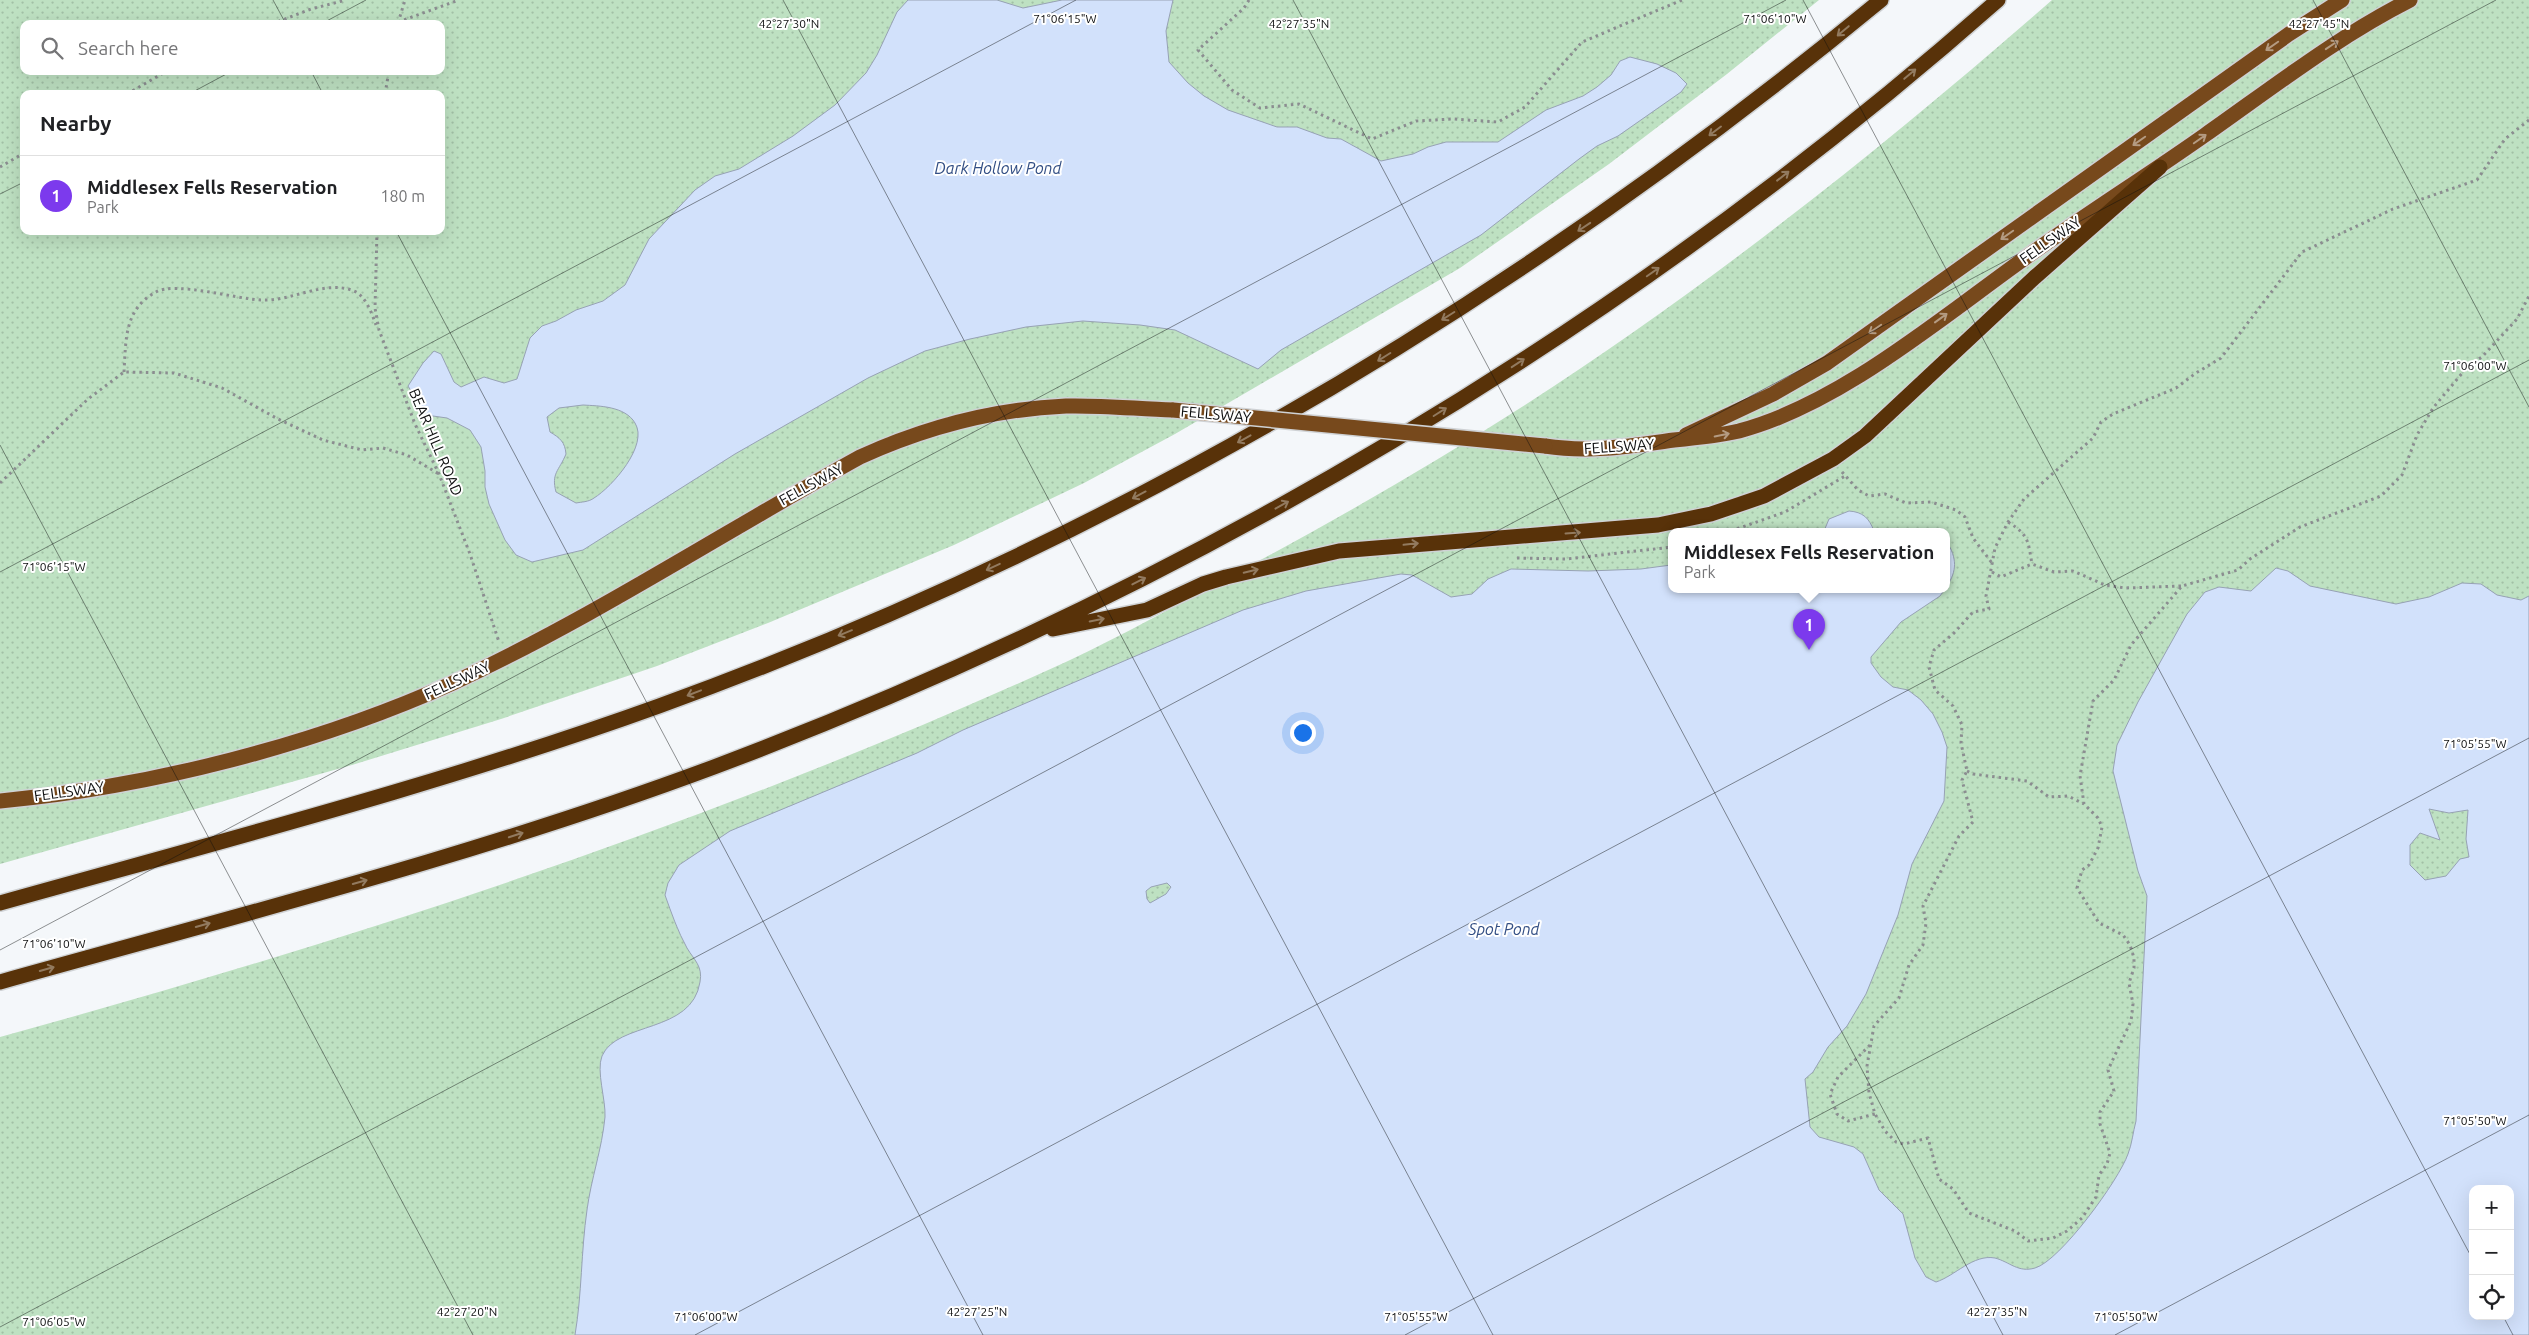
<!DOCTYPE html>
<meta charset="utf-8">
<style>
body{margin:0;font-family:Ubuntu,sans-serif;background:#f2f2f2;color:#202124}
.controls{position:absolute;right:15px;bottom:15px;display:grid;overflow:hidden;border-radius:10px;box-shadow:0 5px 20px #0002}
.controls button{width:45px;height:45px;display:grid;place-items:center;padding:0;border:0;border-bottom:1px solid #e0e0e0;background:#fff;color:#202124;font:25px sans-serif}
.you{position:absolute;left:1302px;top:732px;width:18px;height:18px;margin:-12px;border:4px solid #fff;border-radius:50%;background:#1a73e8;box-shadow:0 0 0 8px #1a73e833}
.badge{display:grid;place-items:center;width:32px;height:32px;border-radius:50%;background:#7c3aed;color:#fff;font-size:16px;font-weight:700}
.pin{position:absolute;translate:-50% -41px;filter:drop-shadow(0 1px 2px #0008)}
.pin::after{content:'';position:absolute;top:26px;width:18px;height:15px;background:inherit;clip-path:polygon(0 0,100% 0,50% 100%)}
.popup{position:absolute;left:1668px;top:528px;width:282px;height:65px;box-sizing:border-box;display:grid;place-content:center;border-radius:10px;background:#fff;filter:drop-shadow(0 1px 4px #0005);font-size:16px;white-space:nowrap;color:#757577}
.popup b{font-size:19px;color:#202124}
.popup::after{content:'';position:absolute;left:50%;top:100%;margin-left:-10px;border:10px solid transparent;border-top-color:#fff}
.list{margin:0;padding:0;list-style:none}
h2{display:flex;justify-content:space-between;align-items:center;height:65px;margin:0;padding:0 20px;font-size:21px}
h2 small{font-size:16px;font-weight:400;color:#757577}
.list li{display:grid;grid-template-columns:32px 1fr auto;gap:15px;align-items:center;box-sizing:border-box;height:80px;padding:0 20px;border-top:1px solid #e0e0e0}
.list b{display:block;font-size:19px;white-space:nowrap}
.list p{margin:0;font-size:16px;white-space:nowrap;color:#757577}
.list em{font-size:16px;font-style:normal;color:#757577}
.icon{flex:none;width:28px;height:28px;fill:none;stroke:currentColor;stroke-width:2;stroke-linecap:round;stroke-linejoin:round}
.map{position:relative;flex:none;width:2529px;height:1335px;overflow:hidden}
.search{position:absolute;background:#fff;box-shadow:0 5px 20px #0002;left:20px;top:20px;width:425px;height:55px;display:flex;align-items:center;gap:12px;box-sizing:border-box;padding:0 18px;border-radius:10px;color:#757577;font-size:19px}
.panel{position:absolute;background:#fff;box-shadow:0 5px 20px #0002;left:20px;top:90px;width:425px;height:145px;border-radius:10px}
.map>svg:first-child{display:block}
</style>
<div class="map">
<svg width="2529" height="1335" viewBox="0 0 2529 1335">
<defs>
<pattern id="park-dots" width="8" height="8" patternUnits="userSpaceOnUse" patternTransform="scale(1.25)"><rect width="8" height="8" fill="#bee1c2"/><path d="M2 2h.1M6 6h.1" fill="none" stroke="#a2c0a6" stroke-width="1.8" stroke-linecap="round"/></pattern>
</defs>
<rect width="100%" height="100%" fill="#f4f7fa"/>
<path fill="url(#park-dots)" fill-rule="evenodd" d="M 0,0 L 1819,0 L 1727,74 L 1609,164 L 1460,268 L 1175,434 L 1084,483 L 954,545 L 768,623 L 657,666 L 501,719 L 352,765 L 0,864 ZM 24,24 L 441,24 L 441,71 L 24,71 ZM 24,94 L 441,94 L 441,231 L 24,231 Z
M 2052,0 L 2529,0 L 2529,1335 L 0,1335 L 0,1037 C 356,939 708,824 1046,671 C 1102,646 1157,616 1212,586 C 1318,530 1424,470 1525,405 C 1711,285 1885,146 2052,0 ZM 1672,531 L 1946,531 L 1946,589 L 1672,589 ZM 2473,1189 L 2510,1189 L 2510,1316 L 2473,1316 Z"/>
<path fill="#d2e1fb" stroke="#97a2b4" fill-rule="evenodd" d="M 908,0 L 997,0 L 1023,8 L 1062,0 L 1173,0 L 1166,31 L 1169,62 L 1188,83 L 1204,96 L 1228,110 L 1277,127 L 1297,127 L 1327,138 L 1341,139 L 1381,161 L 1413,154 L 1428,147 L 1446,142 L 1498,142 L 1546,110 L 1583,96 L 1597,87 L 1611,75 L 1620,61 L 1630,57 L 1657,64 L 1676,73 L 1687,84 L 1681,92 L 1618,136 L 1597,146 L 1579,159 L 1481,235 L 1281,350 L 1258,369 L 1175,330 L 1140,325 L 1083,321 L 1026,327 L 970,339 L 925,351 L 868,378 L 735,454 L 583,550 L 532,562 L 516,555 L 505,540 L 489,504 L 485,487 L 485,471 L 481,447 L 470,430 L 447,418 L 426,415 L 408,386 L 423,363 L 434,351 L 441,354 L 454,382 L 461,387 L 484,377 L 504,383 L 517,379 L 530,338 L 542,326 L 556,321 L 576,310 L 603,301 L 625,285 L 649,239 L 695,190 L 715,176 L 739,169 L 793,136 L 835,105 L 866,73 L 877,55 L 897,12 ZM 583,405 C 599,406 625,406 635,423 C 649,445 612,487 594,498 C 589,502 581,502 576,503 L 556,492 C 551,473 559,471 566,454 C 565,442 560,438 550,432 L 547,417 L 559,408 Z
M 1849,511 C 1863,512 1869,518 1874,531 L 1824,531 L 1829,519 Z
M 1947,542 C 1957,558 1957,571 1947,586 Z
M 1671,565 L 1672,589 L 1945,589 L 1940,596 L 1901,622 L 1871,657 L 1871,663 L 1881,677 L 1893,687 L 1908,690 L 1921,700 L 1933,714 L 1942,732 L 1947,747 L 1944,801 L 1912,864 L 1898,915 L 1866,994 L 1847,1026 L 1828,1047 L 1813,1072 L 1805,1079 L 1810,1127 L 1819,1137 L 1854,1147 L 1863,1154 L 1879,1190 L 1903,1214 L 1915,1258 L 1926,1277 L 1936,1282 C 1955,1276 1973,1254 1995,1258 C 2010,1262 2018,1273 2035,1268 C 2060,1261 2119,1180 2128,1154 C 2132,1144 2133,1132 2136,1121 L 2147,896 L 2138,871 L 2113,771 L 2117,745 L 2138,702 L 2187,614 L 2205,592 L 2219,587 L 2251,591 L 2276,568 L 2288,571 L 2310,586 L 2396,604 L 2429,597 L 2462,583 L 2481,584 L 2497,595 L 2521,600 L 2529,596 L 2529,1335 L 575,1335 C 582,1294 581,1251 587,1210 C 591,1179 602,1149 605,1117 C 606,1100 596,1071 602,1056 C 617,1021 692,1034 700,982 C 703,966 694,960 687,948 C 678,932 671,912 665,895 L 668,883 L 679,865 L 730,831 L 917,753 L 963,730 L 1243,610 L 1306,591 L 1401,574 L 1412,575 L 1451,597 L 1472,594 L 1488,579 L 1511,569 L 1588,571 L 1641,569 ZM 2429,809 L 2449,813 L 2468,810 L 2466,839 L 2469,857 L 2460,859 L 2446,876 L 2425,880 L 2410,865 L 2410,845 L 2420,833 L 2440,840 ZM 1167,883 L 1171,887 L 1166,894 L 1150,903 L 1147,899 L 1146,891 L 1151,887 ZM 2473,1189 L 2510,1189 L 2510,1316 L 2473,1316 Z"/>
<g fill="none" stroke-linecap="round" stroke-linejoin="round">
<g stroke="#cfd2d5" stroke-width="18">
<path id="major" d="M 1686,435 L 1773,394 L 1827,363 L 2289,34 L 2342,0
M 1545,446 C 1590,453 1631,446 1674,440 C 1696,438 1717,436 1739,431 C 1841,404 1942,317 2028,256 C 2086,214 2147,176 2205,135 C 2272,88 2337,37 2410,0
M 0,801 C 150,787 315,745 453,683 C 593,618 724,532 860,457 C 926,427 993,409 1066,406 C 1102,405 1138,409 1173,410"/>
</g>
<g stroke="#cfd2d5" stroke-width="18">
<path id="highway" d="M 1053,629 L 1147,610 L 1203,584 L 1226,577 L 1339,551 L 1658,525 L 1711,514 L 1764,496 L 1833,459 L 1865,436 L 2035,277 L 2160,167
M 0,903 C 221,841 443,784 659,706 C 1107,544 1514,303 1881,0
M 0,982 C 239,915 481,854 714,767 C 1183,591 1622,332 1998,0"/>
</g>
<path stroke="#8b8d90" stroke-width="3" stroke-dasharray="2.5 4" stroke-linecap="butt" d="M 1249,0 L 1244,8 L 1198,50 L 1232,90 L 1260,108 L 1299,104 L 1372,139 L 1416,121 L 1453,119 L 1498,122 L 1525,107 L 1582,42 L 1682,0
M 398,22 L 459,0
M 398,23 L 405,0
M 272,24 L 311,9 L 346,0
M 127,94 L 167,71
M 385,94 L 389,71
M 2529,120 L 2505,139 L 2477,180 L 2393,209 L 2302,252 L 2221,358 L 2196,373 L 2176,388 L 2113,414 L 2101,422 L 2093,438 L 2024,499 L 2008,522 L 1995,548 L 1986,596 L 1989,609 L 1973,612 L 1954,633 L 1934,650 L 1929,667 L 1935,690 L 1953,706 L 1962,725 L 1961,743 L 1967,771 L 1962,780 L 1973,822 L 1959,836 L 1923,906 L 1926,923 L 1923,945 L 1909,965 L 1899,998 L 1874,1026 L 1867,1066 L 1869,1093 L 1875,1114 L 1885,1131 L 1896,1142 L 1904,1144 L 1928,1138 L 1939,1179 L 1953,1189 L 1969,1213 L 2015,1231 L 2028,1241 L 2053,1238 L 2067,1231 L 2082,1218 L 2096,1197 L 2099,1175 L 2107,1164 L 2110,1153 L 2100,1124 L 2100,1112 L 2114,1091 L 2108,1070 L 2131,1021 L 2133,1004 L 2129,983 L 2134,968 L 2134,958 L 2130,945 L 2123,935 L 2099,923 L 2077,888 L 2082,870 L 2089,865 L 2098,848 L 2102,827 L 2098,818 L 2084,804 L 2080,776 L 2093,701 L 2114,680 L 2131,645 L 2182,586 L 2238,570 L 2250,559 L 2300,527 L 2381,496 L 2402,475 L 2417,435 L 2433,408 L 2469,365 L 2482,357 L 2517,319 L 2529,296
M 0,167 L 24,153
M 377,231 L 375,308 L 379,330 L 415,424 L 439,474 L 470,554 L 499,642
M 124,372 C 126,340 124,309 156,292 C 174,281 237,299 261,300 C 291,302 325,279 354,291 C 366,296 372,314 376,325
M 1842,472 L 1858,490 L 1869,496 L 1885,494 L 1906,503 L 1931,502 L 1956,510 L 1965,517 L 1973,538 L 1992,563
M 0,483 L 88,399 L 124,372 L 174,373 L 222,388 L 278,419 L 323,440 L 362,450 L 383,448 L 407,455 L 439,474
M 2008,522 C 2029,535 2028,541 2032,564
M 1731,531 L 1785,512 L 1845,476
M 1517,558 L 1566,559 L 1672,547
M 1992,572 L 2001,577 L 2032,564 L 2054,572 L 2073,571 L 2105,585 L 2125,588 L 2182,586
M 1967,771 L 1973,774 L 2027,781 L 2049,797 L 2068,796 L 2084,804
M 1870,1045 L 1838,1077 L 1830,1094 L 1837,1114 L 1848,1121 L 1875,1114"/>
<use href="#major" stroke="#77491c" stroke-width="15"/>
<use href="#highway" stroke="#583209" stroke-width="15"/>
<g stroke="#cfd2d5" stroke-width="18" stroke-linecap="butt">
<path id="major-bridge" d="M 1173,410 L 1545,446"/>
</g>
<use href="#major-bridge" stroke="#77491c" stroke-width="15"/>
</g>
<defs><path id="oneway-shaft" d="M-6 0H5M1.5-3L5.5 0L1.5 3" fill="none" stroke-width="1.6" stroke-linecap="round" stroke-linejoin="round" transform="scale(1.25)"/></defs>
<g stroke="#927a5f">
<use href="#oneway-shaft" transform="translate(1843 31) rotate(140)"/>
<use href="#oneway-shaft" transform="translate(1910 74) rotate(-40)"/>
<use href="#oneway-shaft" transform="translate(1715 131) rotate(143)"/>
<use href="#oneway-shaft" transform="translate(1783 176) rotate(-38)"/>
<use href="#oneway-shaft" transform="translate(1584 227) rotate(146)"/>
<use href="#oneway-shaft" transform="translate(1653 272) rotate(-35)"/>
<use href="#oneway-shaft" transform="translate(1448 316) rotate(148)"/>
<use href="#oneway-shaft" transform="translate(1384 357) rotate(148)"/>
<use href="#oneway-shaft" transform="translate(1518 363) rotate(-33)"/>
<use href="#oneway-shaft" transform="translate(1440 412) rotate(-32)"/>
<use href="#oneway-shaft" transform="translate(1244 439) rotate(151)"/>
<use href="#oneway-shaft" transform="translate(1139 495) rotate(152)"/>
<use href="#oneway-shaft" transform="translate(1282 505) rotate(-29)"/>
<use href="#oneway-shaft" transform="translate(1573 533) rotate(-4)"/>
<use href="#oneway-shaft" transform="translate(1411 544) rotate(-6)"/>
<use href="#oneway-shaft" transform="translate(993 567) rotate(155)"/>
<use href="#oneway-shaft" transform="translate(1251 571) rotate(-13)"/>
<use href="#oneway-shaft" transform="translate(1139 581) rotate(-27)"/>
<use href="#oneway-shaft" transform="translate(1097 620) rotate(-11)"/>
<use href="#oneway-shaft" transform="translate(845 633) rotate(158)"/>
<use href="#oneway-shaft" transform="translate(694 693) rotate(159)"/>
<use href="#oneway-shaft" transform="translate(516 835) rotate(-18)"/>
<use href="#oneway-shaft" transform="translate(360 882) rotate(-16)"/>
<use href="#oneway-shaft" transform="translate(203 925) rotate(-16)"/>
<use href="#oneway-shaft" transform="translate(47 969) rotate(-16)"/>
</g>
<g stroke="#b49b82">
<use href="#oneway-shaft" transform="translate(2332 45) rotate(-34)"/>
<use href="#oneway-shaft" transform="translate(2272 46) rotate(145)"/>
<use href="#oneway-shaft" transform="translate(2200 139) rotate(-35)"/>
<use href="#oneway-shaft" transform="translate(2139 141) rotate(145)"/>
<use href="#oneway-shaft" transform="translate(2007 235) rotate(145)"/>
<use href="#oneway-shaft" transform="translate(1941 318) rotate(-36)"/>
<use href="#oneway-shaft" transform="translate(1875 329) rotate(145)"/>
<use href="#oneway-shaft" transform="translate(1722 435) rotate(-12)"/>
</g>
<path fill="none" stroke="#0e0f10" stroke-width="1" stroke-opacity="0.45" d="M 273,0 L 286,24M 783,0 L 1493,1335M 1293,0 L 2003,1335M 1803,0 L 2473,1260M 2313,0 L 2529,407M 321,24 L 366,0M 311,71 L 323,94M 189,94 L 232,71M 0,194 L 24,182M 396,231 L 983,1335M 0,445 L 473,1335M 0,572 L 1076,0M 0,950 L 1786,0M 2503,1316 L 2513,1335M 0,1327 L 2496,0M 695,1335 L 2529,360M 1405,1335 L 2529,738M 2115,1335 L 2529,1115"/>
<g text-anchor="middle" dominant-baseline="central" stroke-width="4" stroke-linejoin="round" paint-order="stroke">
<g font-size="15" fill="#0e0f10" stroke="#fff">
<text transform="translate(2050 240) rotate(-35)">FELLSWAY</text>
<text transform="translate(1216 414) rotate(5)">FELLSWAY</text>
<text transform="translate(436 442) rotate(67)">BEAR HILL ROAD</text>
<text transform="translate(1619 446) rotate(-4)">FELLSWAY</text>
<text transform="translate(811 484) rotate(-29)">FELLSWAY</text>
<text transform="translate(457 680) rotate(-25)">FELLSWAY</text>
<text transform="translate(69 791) rotate(-8)">FELLSWAY</text>
</g>
<g font-size="16" font-style="italic" fill="#324e84" stroke="#fff">
<text x="998" y="168">Dark Hollow Pond</text>
<text x="1504" y="929">Spot Pond</text>
</g>
</g>
<g font-size="12" text-anchor="middle" fill="#0e0f10" stroke="#fff" stroke-width="4" stroke-linejoin="round" paint-order="stroke">
<text x="1065" y="23">71°06'15"W</text>
<text x="1775" y="23">71°06'10"W</text>
<text x="789" y="28">42°27'30"N</text>
<text x="1299" y="28">42°27'35"N</text>
<text x="2319" y="28">42°27'45"N</text>
<text x="2475" y="370">71°06'00"W</text>
<text x="54" y="571">71°06'15"W</text>
<text x="2475" y="748">71°05'55"W</text>
<text x="54" y="948">71°06'10"W</text>
<text x="2475" y="1125">71°05'50"W</text>
<text x="467" y="1316">42°27'20"N</text>
<text x="977" y="1316">42°27'25"N</text>
<text x="1997" y="1316">42°27'35"N</text>
<text x="706" y="1321">71°06'00"W</text>
<text x="1416" y="1321">71°05'55"W</text>
<text x="2126" y="1321">71°05'50"W</text>
<text x="54" y="1326">71°06'05"W</text>
</g>
</svg>
<div class="controls">
<button>+</button>
<button>−</button>
<button><svg class="icon" aria-label="locate" viewBox="0 0 24 24"><circle cx="12" cy="12" r="6"/><path d="M12 2v4M12 18v4M2 12h4M18 12h4"/></svg></button>
</div>
<div class="you"></div>
<div class="pin badge" style="left:1809px;top:650px">1</div>
<div class="popup"><b>Middlesex Fells Reservation</b>Park</div>
<div class="search"><svg class="icon" aria-label="search" viewBox="0 0 24 24"><circle cx="10" cy="10" r="6"/><path d="M15 15l6 6"/></svg>Search here</div>
<section class="panel">
<h2>Nearby<small></small></h2>
<ul class="list">
<li><span class="badge">1</span><div><b>Middlesex Fells Reservation</b><p>Park</p></div><em>180 m</em></li>
</ul>
</section>
</div>
